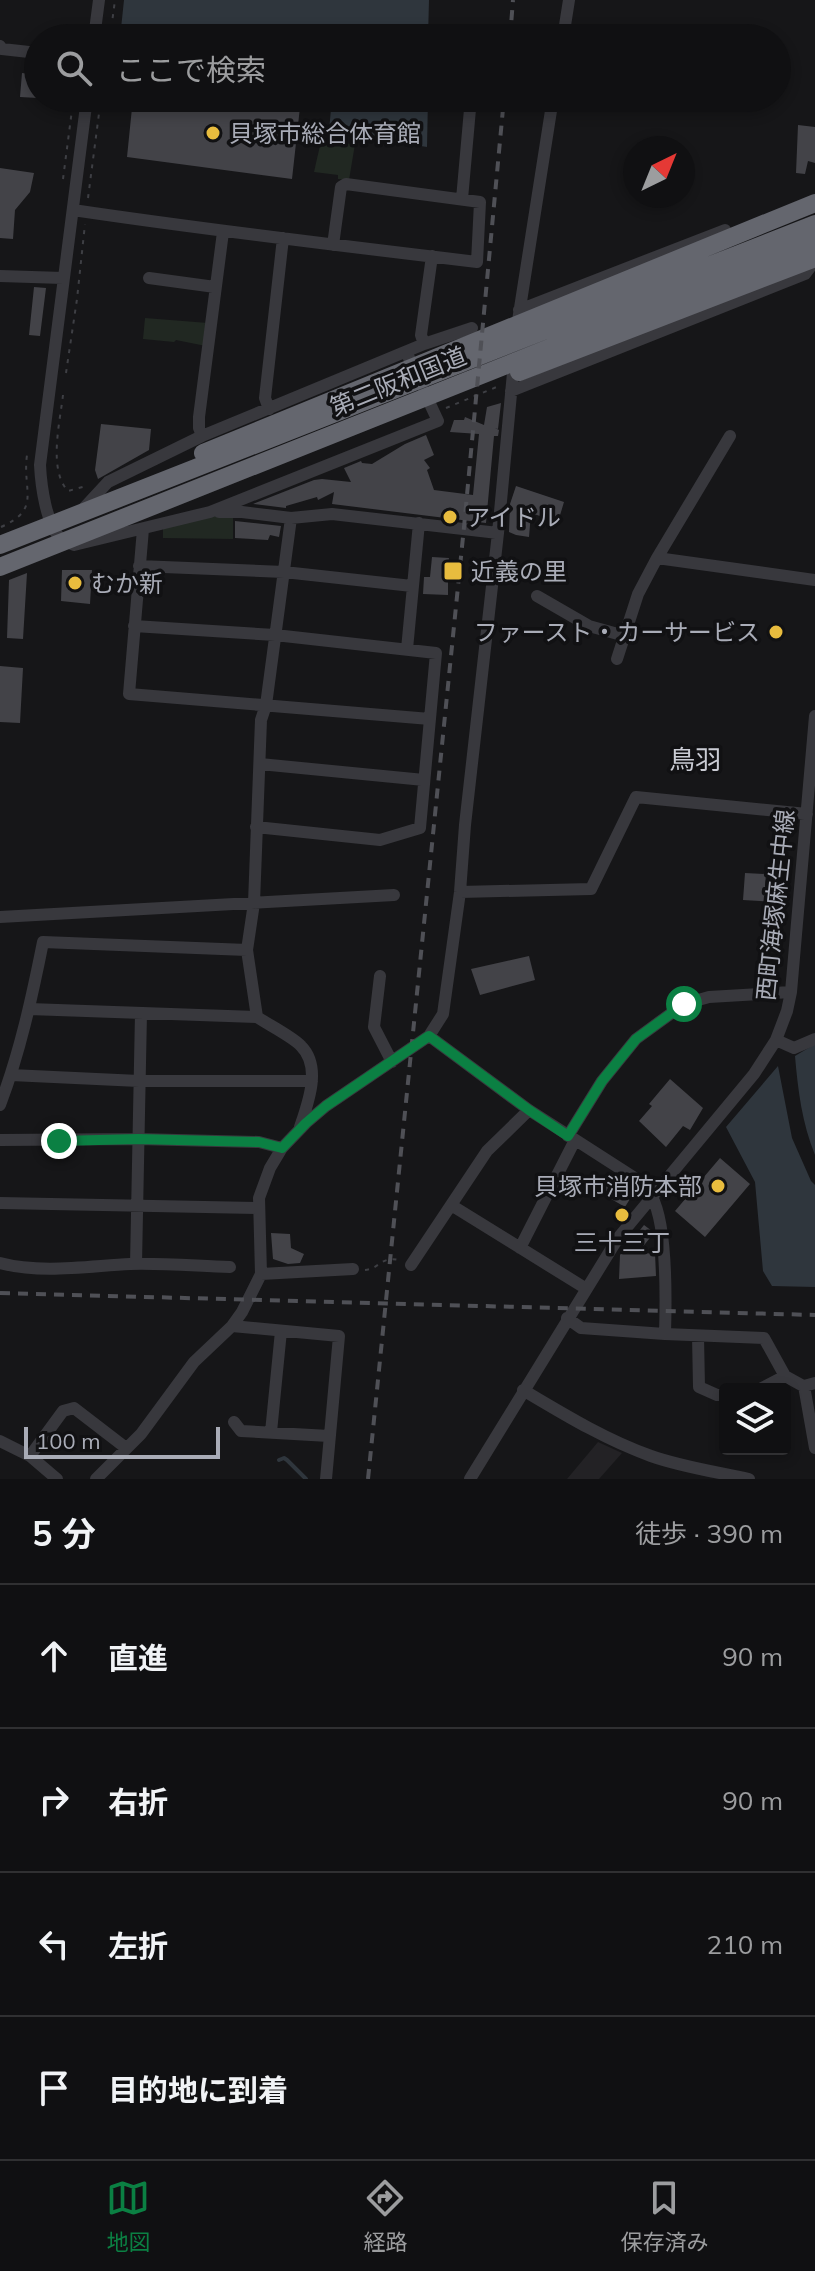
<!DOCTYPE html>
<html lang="ja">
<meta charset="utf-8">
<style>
body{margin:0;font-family:Mulish,"Noto Sans JP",sans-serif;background:#19191b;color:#f1f3f6}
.controls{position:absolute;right:24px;bottom:24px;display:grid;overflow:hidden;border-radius:8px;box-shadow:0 4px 12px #0003}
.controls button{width:72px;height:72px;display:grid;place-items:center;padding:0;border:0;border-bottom:2px solid #303032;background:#101012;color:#f1f3f6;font:40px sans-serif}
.compass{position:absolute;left:623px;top:136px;width:72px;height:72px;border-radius:50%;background:#101012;box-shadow:0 4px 12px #0003;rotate:43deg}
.scale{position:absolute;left:24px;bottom:20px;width:196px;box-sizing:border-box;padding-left:8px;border:4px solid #a9acb7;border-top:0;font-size:22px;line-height:28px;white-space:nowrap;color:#a9acb7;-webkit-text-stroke:6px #111113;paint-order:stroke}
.stop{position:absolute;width:24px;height:24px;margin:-18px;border:6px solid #0b8043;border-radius:50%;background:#fff}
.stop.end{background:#0b8043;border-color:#fff;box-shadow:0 2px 8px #0008}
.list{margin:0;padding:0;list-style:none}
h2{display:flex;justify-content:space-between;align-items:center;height:104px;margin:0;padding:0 32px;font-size:34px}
h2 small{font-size:26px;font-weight:400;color:#9c9d9f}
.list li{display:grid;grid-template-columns:52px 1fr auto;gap:24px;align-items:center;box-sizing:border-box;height:144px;padding:0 32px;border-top:2px solid #303032}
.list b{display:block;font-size:30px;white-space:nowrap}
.list em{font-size:26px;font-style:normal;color:#9c9d9f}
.icon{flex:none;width:44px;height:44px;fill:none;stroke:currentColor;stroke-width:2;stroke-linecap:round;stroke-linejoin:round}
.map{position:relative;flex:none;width:815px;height:1479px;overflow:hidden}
.search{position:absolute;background:#101012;box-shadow:0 4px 12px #0003;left:24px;right:24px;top:24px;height:88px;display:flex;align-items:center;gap:20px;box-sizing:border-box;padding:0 28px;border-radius:44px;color:#9c9d9f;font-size:30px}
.sheet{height:680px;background:#101012}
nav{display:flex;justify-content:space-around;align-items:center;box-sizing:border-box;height:112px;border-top:2px solid #303032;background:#101012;font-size:22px;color:#9c9d9f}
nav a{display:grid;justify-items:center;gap:4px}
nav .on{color:#0b8043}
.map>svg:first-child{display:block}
</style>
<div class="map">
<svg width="815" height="1479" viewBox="0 0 815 1479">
<rect width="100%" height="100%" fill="#161618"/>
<path fill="#232225" d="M 598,1442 L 622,1453 L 599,1479 L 567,1479 Z"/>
<path fill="#212822" d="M 321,141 L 355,144 L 349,180 L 338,179 L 338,175 L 314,172 Z
M 145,318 L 208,323 L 206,346 L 176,340 L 174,342 L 143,339 Z
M 210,513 L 233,513 L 233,539 L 163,538 L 163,527 Z"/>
<path fill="#2f363d" d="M 124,0 L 429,0 L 428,38 L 120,38 Z
M 332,98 L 428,98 L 427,147 L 329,131 Z
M 815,1044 L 815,1155 C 802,1123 798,1091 795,1056 Z
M 778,1066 L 792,1138 L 811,1181 L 815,1185 L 815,1287 L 772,1286 L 763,1271 L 755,1182 L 726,1127 Z"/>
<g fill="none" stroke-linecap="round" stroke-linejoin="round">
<path stroke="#2f363d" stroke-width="4" d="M 279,1460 L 284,1458 L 287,1460 L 306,1479"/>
</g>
<path fill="#434348" d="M 22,73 L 38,75 L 38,98 L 20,97 Z
M 133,98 L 301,98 L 292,179 L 127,157 Z
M 798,125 L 815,127 L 815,163 L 808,161 L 805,174 L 796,173 Z
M 0,168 L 34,173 L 30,192 L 15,210 L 13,239 L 0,238 Z
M 34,287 L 46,288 L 40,336 L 29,335 Z
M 501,403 L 498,429 L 495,428 L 499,430 L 498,436 L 494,436 L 486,523 L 332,504 L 334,492 L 318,500 L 317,497 L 286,506 L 286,508 L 253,504 L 314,480 L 322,479 L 351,482 L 344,468 L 361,461 L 362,463 L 372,464 L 405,444 L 426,435 L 434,455 L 424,460 L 430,468 L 427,470 L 434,490 L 473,495 L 479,434 L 450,432 L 454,420 L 464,420 L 465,417 L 484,425 L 487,407 Z
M 101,424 L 151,429 L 149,450 L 98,479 L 95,470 Z
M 516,486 L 564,502 L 558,522 L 531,513 L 529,537 L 516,535 L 509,532 L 510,504 Z
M 235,521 L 281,526 L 279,537 L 270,535 L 268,540 L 235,538 Z
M 432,557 L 449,558 L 446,577 L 448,577 L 448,595 L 423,594 L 424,577 L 430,577 Z
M 62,570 L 92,570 L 90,604 L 61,601 Z
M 27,573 L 23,639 L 7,638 L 9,580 Z
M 0,666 L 23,668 L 20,723 L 0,722 Z
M 745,873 L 766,874 L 765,886 L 780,887 L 779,902 L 743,900 Z
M 529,956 L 535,980 L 480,995 L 471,969 Z
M 670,1079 L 703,1108 L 690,1130 L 683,1126 L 666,1147 L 639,1121 L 652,1106 L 649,1104 Z
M 720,1158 L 750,1184 L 705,1237 L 675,1211 Z
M 610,1173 L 636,1189 L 625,1207 L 599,1192 Z
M 644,1225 L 652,1231 L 653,1234 L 637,1254 L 655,1253 L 656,1276 L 619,1279 L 620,1255 Z
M 271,1233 L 290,1234 L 291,1248 L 304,1254 L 300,1263 L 288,1264 L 273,1259 Z"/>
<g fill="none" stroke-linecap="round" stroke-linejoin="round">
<path stroke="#3e3f44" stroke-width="2" stroke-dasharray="4 6" stroke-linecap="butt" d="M 110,38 L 115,0
M 63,179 L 73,102
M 88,198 L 101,98
M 66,373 L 77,299 L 85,224
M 63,395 C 60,422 48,470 68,491 L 86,486
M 446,408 L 499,386
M 1,527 C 42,509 22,491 27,455
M 365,1270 C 379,1269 381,1256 399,1260"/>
<path stroke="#38383d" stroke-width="12" d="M 94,38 L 99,0
M 563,38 L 569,0
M 0,46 L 2,49 L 38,53
M 87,98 L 40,465 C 41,485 46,526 62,540 C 64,541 72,544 74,545 L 210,512 L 438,421 L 424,391
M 462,199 L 471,98
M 73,210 C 207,230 342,246 477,262 L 480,202 L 346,184 L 341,187 L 333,245
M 0,276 L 63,278
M 149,278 L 215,287
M 519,310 L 725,230
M 517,327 L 553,98
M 424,344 L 421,335 L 432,256
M 406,352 L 417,374
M 511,391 L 805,274 L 815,261
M 269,409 L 265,398 L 283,238
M 202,436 L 199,428 L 199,417 L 223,232
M 83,509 L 108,482 L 202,436 L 424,344 L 472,328
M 219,512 L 242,512 L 291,518 L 332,514 L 498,533
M 291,518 L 266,705 L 261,720 L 254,903 L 247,950 L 257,1017 C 269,1025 293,1037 301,1046 C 322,1067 308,1103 300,1127
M 143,529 L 129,694 L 430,719
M 657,558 L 815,580
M 139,566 L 284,572 L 412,586
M 537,596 L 589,626 L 625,636
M 134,626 L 275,635 L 436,653 L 420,828 L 380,840 L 256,827
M 407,649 L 419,523
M 617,659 L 638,594 L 657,558 L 730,436
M 260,764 L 424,780
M 460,892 L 591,889 L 636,797 L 807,814
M 0,917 L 394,895
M 380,976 L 374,1027 L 392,1062
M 29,1009 L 257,1017
M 429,1036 L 529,1110 L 641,1182 C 645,1186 650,1191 652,1197 C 667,1225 666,1301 665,1334
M 776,1040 L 794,1048 L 815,1039
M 11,1075 L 139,1081 L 312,1081
M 0,1105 C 20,1052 32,997 43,942 L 247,950
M 568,1136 L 602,1081 L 636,1039 L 684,1004 L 709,997 L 791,992
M 0,1140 L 138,1139 L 259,1142 L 282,1148
M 0,1203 L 258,1208
M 451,1205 L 585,1288
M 520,1248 L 575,1140
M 0,1263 C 41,1274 89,1266 130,1264 C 163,1263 197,1266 230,1267
M 136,1264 L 141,1013
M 411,1265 L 487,1151 L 529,1110
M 261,1274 L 353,1269
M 567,1318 L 581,1328 L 665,1334 L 764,1338 L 785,1376 L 805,1387
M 232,1326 L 339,1336 L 326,1479
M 698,1336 L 699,1387 L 717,1395 L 725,1395
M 815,1383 L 804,1386 L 815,1448
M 760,1389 L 785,1376
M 523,1390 C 565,1415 606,1440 651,1456 C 682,1467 717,1472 749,1479
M 234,1422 L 241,1431 L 329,1436
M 271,1432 L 281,1331
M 0,1441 L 30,1456 L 57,1479
M 30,1456 L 63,1411 L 74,1408 L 126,1448
M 96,1479 L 141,1434 L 194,1362 L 232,1326 L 242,1312 L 261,1274 L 259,1198 L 270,1168 L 282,1148 L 306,1123 L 326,1106 L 429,1036 L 443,1014 L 460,892 L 465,825 L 498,533 L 514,362
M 470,1479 L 618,1238 L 754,1074 L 776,1040 L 787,1011 L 791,992 L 815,716"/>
<path stroke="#64666e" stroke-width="18" d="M 519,372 L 815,258
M 203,453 L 815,203
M 0,545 L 815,224
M 0,567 L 815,242"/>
<path stroke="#4f5056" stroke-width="4" stroke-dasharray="10 8" stroke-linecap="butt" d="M 510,38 L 513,0
M 0,1293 L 815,1315
M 368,1479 L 464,527 L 504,98"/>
</g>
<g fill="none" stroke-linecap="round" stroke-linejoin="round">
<path stroke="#0b8043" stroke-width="10" d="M 59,1141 L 138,1139 L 259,1142 L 282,1148 L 306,1123 L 326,1106 L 429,1036 L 529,1110 L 568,1136 L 602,1081 L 636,1039 L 684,1004"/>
</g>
<g fill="#e8bc3e" stroke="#111113" stroke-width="3">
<circle cx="213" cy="133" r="8"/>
<circle cx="450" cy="517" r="8"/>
<rect x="443" y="561" width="20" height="20" rx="4"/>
<circle cx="75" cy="583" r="8"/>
<circle cx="776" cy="632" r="8"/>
<circle cx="718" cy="1186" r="8"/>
<circle cx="622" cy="1215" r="8"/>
</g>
<g text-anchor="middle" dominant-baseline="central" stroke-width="7" stroke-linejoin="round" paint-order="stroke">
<g font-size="24" fill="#a9acb7" stroke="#111113" text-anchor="start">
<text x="229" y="133">貝塚市総合体育館</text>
<text x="466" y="517">アイドル</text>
<text x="471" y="571">近義の里</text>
<text x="91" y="583">むか新</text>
<text x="760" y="632" text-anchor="end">ファースト・カーサービス</text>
<text x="702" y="1186" text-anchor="end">貝塚市消防本部</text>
<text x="622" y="1242" text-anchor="middle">三十三丁</text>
</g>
<g font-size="24" fill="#a9acb7" stroke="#111113">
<text transform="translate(398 381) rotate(-22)">第二阪和国道</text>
<text transform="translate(775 905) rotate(-84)">西町海塚麻生中線</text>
</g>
<g font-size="26" fill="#caccd4" stroke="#111113">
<text x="695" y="759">鳥羽</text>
</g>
</g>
</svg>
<div class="controls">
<button><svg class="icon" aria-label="layers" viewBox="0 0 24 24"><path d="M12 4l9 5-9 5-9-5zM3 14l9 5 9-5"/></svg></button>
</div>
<svg class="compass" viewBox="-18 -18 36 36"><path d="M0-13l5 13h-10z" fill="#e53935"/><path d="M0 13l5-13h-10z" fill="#9c9d9f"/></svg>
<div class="scale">100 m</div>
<div class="stop" style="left:684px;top:1004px"></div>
<div class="stop end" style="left:59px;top:1141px"></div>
<div class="search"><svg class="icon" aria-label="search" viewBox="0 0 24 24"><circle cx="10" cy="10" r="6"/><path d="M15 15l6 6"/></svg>ここで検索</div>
</div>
<section class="sheet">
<h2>5 分<small>徒歩 · 390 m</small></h2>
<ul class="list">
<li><svg class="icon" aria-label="ahead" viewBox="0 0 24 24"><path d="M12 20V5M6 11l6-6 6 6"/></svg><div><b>直進</b></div><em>90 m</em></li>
<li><svg class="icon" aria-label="right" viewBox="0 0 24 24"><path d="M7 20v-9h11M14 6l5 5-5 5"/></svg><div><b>右折</b></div><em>90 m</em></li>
<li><svg class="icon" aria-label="left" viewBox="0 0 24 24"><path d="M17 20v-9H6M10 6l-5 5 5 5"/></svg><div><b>左折</b></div><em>210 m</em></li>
<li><svg class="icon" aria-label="arrive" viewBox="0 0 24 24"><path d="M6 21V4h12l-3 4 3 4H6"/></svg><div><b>目的地に到着</b></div></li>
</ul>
</section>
<nav>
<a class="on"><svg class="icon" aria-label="map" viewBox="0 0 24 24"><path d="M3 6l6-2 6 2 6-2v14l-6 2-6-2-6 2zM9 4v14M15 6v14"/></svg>地図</a>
<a><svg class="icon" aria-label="directions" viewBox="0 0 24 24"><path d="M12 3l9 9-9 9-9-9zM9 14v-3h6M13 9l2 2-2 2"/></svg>経路</a>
<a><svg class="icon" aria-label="saved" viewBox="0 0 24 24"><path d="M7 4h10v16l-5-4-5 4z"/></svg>保存済み</a>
</nav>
